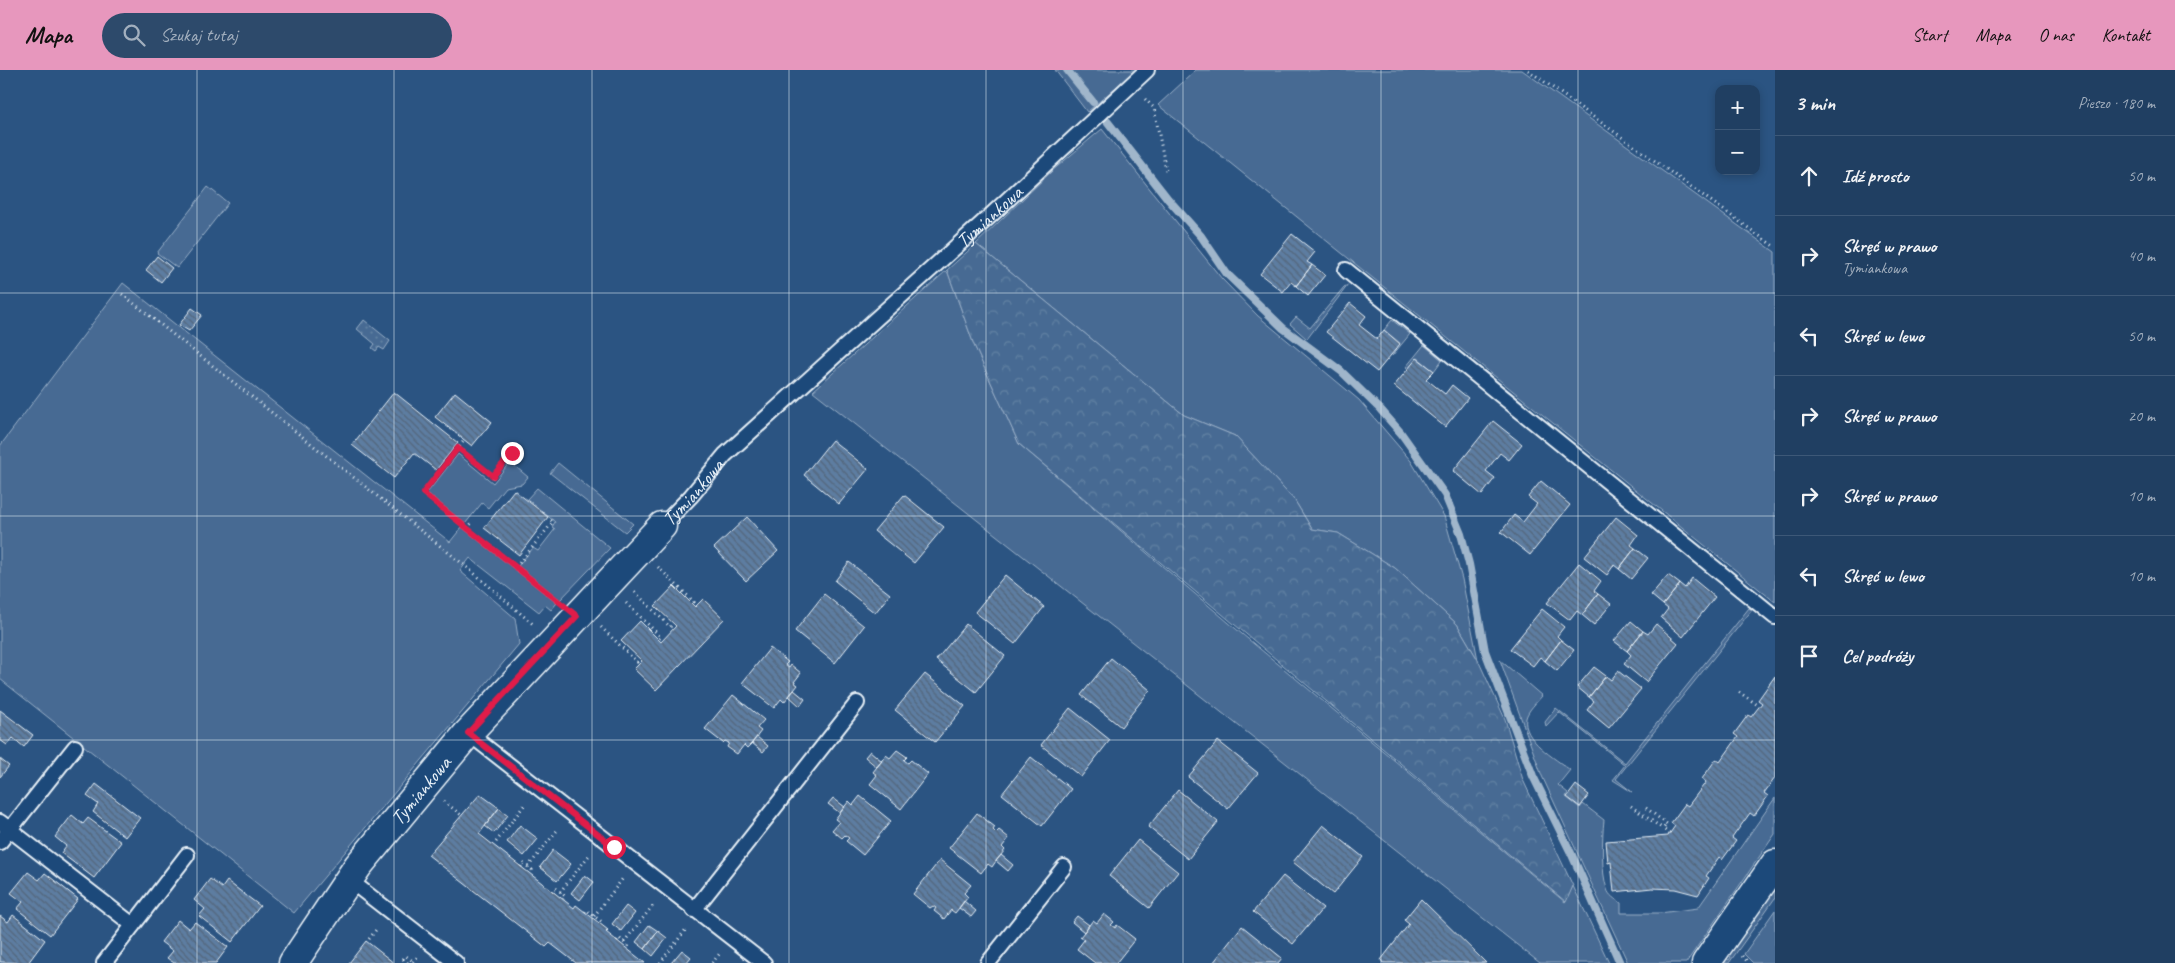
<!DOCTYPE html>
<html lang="pl">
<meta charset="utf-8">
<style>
body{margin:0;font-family:Caveat,sans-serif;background:#2d4a6b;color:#f1f3f6}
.controls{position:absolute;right:15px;top:15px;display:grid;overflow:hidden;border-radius:10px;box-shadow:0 2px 8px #0003}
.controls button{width:45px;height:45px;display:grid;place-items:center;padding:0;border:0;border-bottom:1px solid #3d5877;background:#203f62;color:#f1f3f6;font:25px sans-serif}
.stop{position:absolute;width:15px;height:15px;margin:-11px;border:4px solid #e11d48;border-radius:50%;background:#fff}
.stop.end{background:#e11d48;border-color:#fff;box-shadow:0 1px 5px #0008}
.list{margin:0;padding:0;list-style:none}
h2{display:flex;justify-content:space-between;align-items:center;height:65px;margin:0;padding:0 20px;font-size:21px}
h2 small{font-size:16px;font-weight:400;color:#a2afbe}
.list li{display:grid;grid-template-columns:32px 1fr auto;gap:15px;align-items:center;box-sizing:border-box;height:80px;padding:0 20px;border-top:1px solid #3d5877}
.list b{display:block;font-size:19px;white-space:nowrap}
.list p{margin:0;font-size:16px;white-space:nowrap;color:#a2afbe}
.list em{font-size:16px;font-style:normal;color:#a2afbe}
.icon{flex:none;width:28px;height:28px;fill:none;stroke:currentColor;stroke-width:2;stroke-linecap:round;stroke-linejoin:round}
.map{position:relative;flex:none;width:1775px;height:893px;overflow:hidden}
header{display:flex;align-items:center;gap:30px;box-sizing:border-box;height:70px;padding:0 25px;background:#e797bd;color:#111}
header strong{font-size:24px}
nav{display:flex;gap:28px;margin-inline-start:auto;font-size:18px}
.search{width:350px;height:45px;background:#2d4a6b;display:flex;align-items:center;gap:12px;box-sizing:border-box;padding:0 18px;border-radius:28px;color:#a2afbe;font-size:19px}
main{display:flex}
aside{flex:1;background:#203f62}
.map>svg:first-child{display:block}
</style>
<header>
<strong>Mapa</strong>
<div class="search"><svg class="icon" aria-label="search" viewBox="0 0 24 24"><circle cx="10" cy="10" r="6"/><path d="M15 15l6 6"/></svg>Szukaj tutaj</div>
<nav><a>Start</a><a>Mapa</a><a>O nas</a><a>Kontakt</a></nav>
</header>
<main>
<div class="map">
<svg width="1775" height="893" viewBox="0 0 1775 893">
<defs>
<pattern id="forest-crowns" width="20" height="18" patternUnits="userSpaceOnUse" patternTransform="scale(1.25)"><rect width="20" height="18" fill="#476b93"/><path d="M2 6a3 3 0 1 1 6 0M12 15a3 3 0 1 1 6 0" fill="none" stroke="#6281a3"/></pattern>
<pattern id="park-dots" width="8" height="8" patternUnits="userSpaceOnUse" patternTransform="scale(1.25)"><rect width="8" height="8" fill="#476b93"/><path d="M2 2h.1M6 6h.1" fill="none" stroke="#6281a3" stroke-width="1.8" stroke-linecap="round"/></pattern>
<pattern id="building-back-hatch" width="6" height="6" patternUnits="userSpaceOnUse" patternTransform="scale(1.25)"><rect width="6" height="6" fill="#5d7da1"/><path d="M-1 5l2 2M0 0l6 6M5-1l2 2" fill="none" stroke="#53657a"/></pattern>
</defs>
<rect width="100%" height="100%" fill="#2b5482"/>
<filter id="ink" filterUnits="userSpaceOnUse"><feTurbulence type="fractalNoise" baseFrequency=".02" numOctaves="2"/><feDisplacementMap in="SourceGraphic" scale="10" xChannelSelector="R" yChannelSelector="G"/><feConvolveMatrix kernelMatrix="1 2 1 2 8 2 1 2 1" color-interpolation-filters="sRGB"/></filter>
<g filter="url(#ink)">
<path fill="#476b93" stroke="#98aec6" d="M 1055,0 L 1136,0 L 1087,42 Z
M 1196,0 L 1522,0 L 1775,182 L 1775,532 L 1158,35 Z
M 1102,59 L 1222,209 L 1258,246 L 1359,330 L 1411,391 L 1444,446 L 1462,509 L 1478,590 L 1457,554 L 1395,498 L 1338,463 L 1312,459 L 1295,431 L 1235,366 L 1184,345 L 976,174 L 1052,101 Z
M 208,117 L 228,133 L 177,198 L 157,183 Z
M 947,200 L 974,275 L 1019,374 L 1242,564 L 1565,832 L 1573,816 L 1609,893 L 1540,893 L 813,321 Z
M 123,213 L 450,472 L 462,457 L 557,533 L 551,540 L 545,535 L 539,542 L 470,488 L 460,501 L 515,548 L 519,574 L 294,843 L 0,609 L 0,376 Z
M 1348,215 L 1307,269 L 1290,254 L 1296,247 L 1310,258 L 1344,217 Z
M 1392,250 L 1410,264 L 1392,286 L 1400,273 L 1384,260 Z
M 1424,275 L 1442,290 L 1434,301 L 1418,288 L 1408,299 L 1406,297 Z
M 458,384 L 493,413 L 510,392 L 528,407 L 522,414 L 505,417 L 488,438 L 482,433 L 465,454 L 427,423 Z
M 558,393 L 633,454 L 625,462 L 550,403 Z
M 537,418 L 610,478 L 560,530 L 518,496 L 533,478 L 538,481 L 555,459 L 552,457 L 555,452 L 527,429 Z
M 1749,538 L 1752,540 L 1616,709 L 1632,722 L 1613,710 L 1625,695 L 1559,642 L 1546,656 L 1545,652 L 1556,638 L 1625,693 Z
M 1500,590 L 1542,626 C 1537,632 1528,640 1526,648 C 1522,670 1555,688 1570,700 L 1558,715 L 1568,723 L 1566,727 L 1580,738 L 1583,734 L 1604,750 C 1602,768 1601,803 1607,819 C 1609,826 1615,829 1621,833 L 1621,843 L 1660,843 L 1698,838 L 1775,728 L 1775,764 L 1686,893 L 1628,893 L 1542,706 Z
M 1775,816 L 1775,828 L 1729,893 L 1722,893 L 1725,888 L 1729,890 L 1731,887 L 1727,884 Z
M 1775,840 L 1775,893 L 1753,893 L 1744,884 Z"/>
<path fill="url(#forest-crowns)" stroke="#98aec6" d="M 976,174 L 1184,345 L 1235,366 L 1295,431 L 1312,459 L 1338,463 L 1395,498 L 1457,554 L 1478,590 L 1505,649 L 1523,710 L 1573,816 L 1566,832 L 1019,374 L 974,275 L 947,200 Z"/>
<path fill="url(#park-dots)" stroke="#98aec6" d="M 364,250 L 390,271 L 384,280 L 379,277 L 376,281 L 372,278 L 375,274 L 357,259 Z"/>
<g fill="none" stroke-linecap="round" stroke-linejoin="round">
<path stroke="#a0b6cb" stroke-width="8" d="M 1067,0 L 1093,32
M 1107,51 L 1168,129 L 1201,166 L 1227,204 L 1283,258 L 1341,301 L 1380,339 L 1401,363 L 1445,425 L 1461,464 L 1469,494 L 1485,581 L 1533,706 L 1572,785 L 1620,893"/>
</g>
<path fill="url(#building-back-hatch)" stroke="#e8f1f8" d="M 1292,164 L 1315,182 L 1307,192 L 1312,195 L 1296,216 L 1291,212 L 1283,222 L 1260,204 Z
M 157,186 L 172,198 L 161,212 L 146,200 Z
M 1312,195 L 1325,205 L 1308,226 L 1296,216 Z
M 1350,233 L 1366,246 L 1359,255 L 1377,269 L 1384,260 L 1400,274 L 1377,302 L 1326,262 Z
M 192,238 L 202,245 L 189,261 L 179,255 Z
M 1417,288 L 1434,301 L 1426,309 L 1445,324 L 1452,315 L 1468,328 L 1445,357 L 1394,316 Z
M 394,322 L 458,373 L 436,400 L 414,383 L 394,408 L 352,375 Z
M 455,322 L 492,352 L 472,376 L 435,347 Z
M 1493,351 L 1522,374 L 1509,390 L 1500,383 L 1486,401 L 1495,408 L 1482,425 L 1453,401 Z
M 832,370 L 868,399 L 839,434 L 804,405 Z
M 1541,411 L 1570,435 L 1530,485 L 1501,462 L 1514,445 L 1523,452 L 1537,434 L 1528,427 Z
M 514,420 L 548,447 L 519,485 L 484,458 Z
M 904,425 L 944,457 L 914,493 L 874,461 Z
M 747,447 L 778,481 L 746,511 L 714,478 Z
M 1616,447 L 1638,465 L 1631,475 L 1635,478 L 1619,499 L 1614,495 L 1607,505 L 1584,487 Z
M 1635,478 L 1648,488 L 1631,509 L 1619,499 Z
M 849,492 L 890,524 L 875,543 L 835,511 Z
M 1579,493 L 1601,511 L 1594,521 L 1598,524 L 1582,545 L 1577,541 L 1570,550 L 1547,533 Z
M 1005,505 L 1044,537 L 1015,574 L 975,542 Z
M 1668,505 L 1680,514 L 1663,535 L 1651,525 Z
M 1692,508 L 1715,527 L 1683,567 L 1661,548 L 1668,539 L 1663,535 L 1680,514 L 1685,518 Z
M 674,516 L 695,537 L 703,529 L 724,549 L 656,620 L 634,599 L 642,591 L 621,571 L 640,551 L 661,572 L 676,556 L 655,536 Z
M 824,524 L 864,556 L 835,593 L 795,561 Z
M 1598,524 L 1611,534 L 1594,555 L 1582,545 Z
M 1542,539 L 1564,557 L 1557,566 L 1561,570 L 1545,591 L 1540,587 L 1533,596 L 1510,579 Z
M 1631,551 L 1643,561 L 1627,581 L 1614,571 Z
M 966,554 L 1005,586 L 976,622 L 936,590 Z
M 1656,554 L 1678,573 L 1646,612 L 1624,594 L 1631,585 L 1627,581 L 1643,561 L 1648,564 Z
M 1561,570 L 1574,580 L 1557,601 L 1545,591 Z
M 770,578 L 788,592 L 785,595 L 789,598 L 791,595 L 801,603 L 794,612 L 798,615 L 794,620 L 784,632 L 781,629 L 774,638 L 742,613 Z
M 1111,588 L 1150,620 L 1121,657 L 1081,625 Z
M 1594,597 L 1606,606 L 1589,627 L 1577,617 Z
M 1618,601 L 1641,619 L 1609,658 L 1587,640 L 1594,631 L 1589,627 L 1606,606 L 1611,610 Z
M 925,604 L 965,636 L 935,672 L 895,640 Z
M 1775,606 L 1775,708 L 1764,723 L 1768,726 L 1754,746 L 1750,743 L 1732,768 L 1736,771 L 1722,790 L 1719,787 L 1706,806 L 1709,808 L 1698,825 L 1675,819 L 1652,818 L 1614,822 L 1611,792 L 1608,793 L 1606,771 L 1668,766 L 1675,756 L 1671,753 L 1685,734 L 1688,736 L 1706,712 L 1702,709 L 1716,689 L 1720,692 L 1738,667 L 1734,664 L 1748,645 L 1751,647 L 1762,633 L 1758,630 Z
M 794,620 L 805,629 L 800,636 L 789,626 Z
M 733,625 L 764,650 L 757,658 L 761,661 L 752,673 L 747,678 L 744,675 L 737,684 L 727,677 L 729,673 L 725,671 L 723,673 L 705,659 Z
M 1070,638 L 1110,670 L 1081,707 L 1041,675 Z
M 0,640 L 33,665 L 24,677 L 13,668 L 7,675 L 0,670 Z
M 757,667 L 768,676 L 763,682 L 752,673 Z
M 1218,671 L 1258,703 L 1228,739 L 1188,707 Z
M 897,680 L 907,687 L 904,690 L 908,693 L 911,690 L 928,704 L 901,739 L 870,714 L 877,705 L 873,702 L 886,685 L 890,688 Z
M 870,681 L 882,691 L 877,697 L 865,687 Z
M 1031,687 L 1071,719 L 1042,756 L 1002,724 Z
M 0,689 L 9,696 L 0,707 Z
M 96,714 L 140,748 L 125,767 L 93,742 L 98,734 L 87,726 Z
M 1576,715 L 1589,725 L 1580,737 L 1567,727 Z
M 1178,720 L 1218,752 L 1188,789 L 1148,757 Z
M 480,724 L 499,738 L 479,764 L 574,838 L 576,835 L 585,842 L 608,860 L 606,862 L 645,893 L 576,893 L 550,873 L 546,877 L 428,785 Z
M 860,726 L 891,751 L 863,785 L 846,771 L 849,768 L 845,765 L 842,768 L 832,760 L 839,752 L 835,749 L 849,731 L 853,735 Z
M 833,728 L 845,737 L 840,743 L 828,734 Z
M 499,738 L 508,745 L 494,763 L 485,756 Z
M 977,743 L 995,757 L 993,760 L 996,763 L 999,760 L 1009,768 L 1002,777 L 1005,780 L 996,791 L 992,797 L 988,794 L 981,803 L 949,778 Z
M 72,745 L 83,754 L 88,748 L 121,772 L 94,808 L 61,783 L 66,776 L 55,767 Z
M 520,755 L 538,769 L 524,786 L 507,772 Z
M 1323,755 L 1363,787 L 1333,824 L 1293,792 Z
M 1138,770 L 1178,802 L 1149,838 L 1109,806 Z
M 553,780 L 571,794 L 557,811 L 540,797 Z
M 1001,785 L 1013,795 L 1008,801 L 996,791 Z
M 940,790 L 971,815 L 964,823 L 968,827 L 955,843 L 951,840 L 944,849 L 934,841 L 936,838 L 933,836 L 930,838 L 913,824 Z
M 28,802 L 39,810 L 45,803 L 78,829 L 50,865 L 17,839 L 23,832 L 11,823 Z
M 585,805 L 594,812 L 580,830 L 571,823 Z
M 1283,806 L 1323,838 L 1293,874 L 1253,842 Z
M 210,809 L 222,818 L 227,811 L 260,836 L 232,872 L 199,846 L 205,839 L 194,830 Z
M 1421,829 L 1486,893 L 1383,893 L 1381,890 L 1409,854 L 1404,850 Z
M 964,831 L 976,841 L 971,847 L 959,838 Z
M 626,836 L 635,843 L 621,861 L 612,854 Z
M 1104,844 L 1114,852 L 1111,855 L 1115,858 L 1117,855 L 1135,869 L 1116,893 L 1095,893 L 1077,879 L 1084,870 L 1080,867 L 1084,862 L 1093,850 L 1097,853 Z
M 13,845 L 45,870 L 28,893 L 0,892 L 0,846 L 8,852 Z
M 1077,846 L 1089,855 L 1084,862 L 1072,852 Z
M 178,850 L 189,859 L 195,852 L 228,877 L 216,893 L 174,893 L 167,888 L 173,881 L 161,872 Z
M 649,855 L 658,861 L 645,879 L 636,872 Z
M 1242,856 L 1282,888 L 1278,893 L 1213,893 Z
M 658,861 L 667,868 L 653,886 L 645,879 Z
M 366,871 L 394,893 L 349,893 Z
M 682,880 L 691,887 L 686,893 L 671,893 Z"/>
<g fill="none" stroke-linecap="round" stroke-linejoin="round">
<g stroke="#e8f1f8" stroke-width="18">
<g id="lane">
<path d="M 1346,200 L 1775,547"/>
<path id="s1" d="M 662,456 L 691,426 L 725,385 L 990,146 L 1147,0"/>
<path d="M 468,663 L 764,893"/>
<path d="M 0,752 L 133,855"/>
<path d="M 0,772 L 75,677"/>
<path d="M 348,809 L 456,893"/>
<path d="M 694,840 L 857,633"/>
<path d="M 104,893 L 187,785"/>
<path d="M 988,893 L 1064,797"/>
</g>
</g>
<g stroke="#e8f1f8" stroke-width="31">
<g id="street">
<path id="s2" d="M 293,893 L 358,796 L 468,663 L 662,456"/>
<path d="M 1706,893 L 1775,794"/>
</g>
</g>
<path stroke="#e8f1f8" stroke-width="3" stroke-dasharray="1 4" stroke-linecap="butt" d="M 1528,0 L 1775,177
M 1145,29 L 1154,38 L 1166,101
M 122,224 L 468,498 L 534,555
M 463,372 L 423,423 L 557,530
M 458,378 L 493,407 L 512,383
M 467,458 L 473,452
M 516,497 L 553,452 L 548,448
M 658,497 L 694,532 L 692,534
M 635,522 L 670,557 L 673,554
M 626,533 L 661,567 L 659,569
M 601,557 L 637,592 L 640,589
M 1739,622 L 1759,636
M 444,731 L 461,745
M 1631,736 L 1663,759
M 1646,738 L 1667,754 L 1663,759 L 1670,764
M 496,772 L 526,733
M 521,797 L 523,793 L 532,800 L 530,803
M 528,797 L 559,758
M 553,822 L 556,818 L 565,826 L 563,829
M 560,822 L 591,783
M 585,842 L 586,840 L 602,852 L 600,854
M 594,846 L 624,807
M 369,869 L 378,857
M 617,871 L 619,868 L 628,876 L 627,878
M 624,872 L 655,833
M 1742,886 L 1749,893
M 403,889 L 406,886 L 414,892
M 403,889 L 408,893
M 413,892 L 418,886
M 660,893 L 687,858
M 712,893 L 721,882"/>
<use href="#lane" stroke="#1f4a7a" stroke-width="14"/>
<use href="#street" stroke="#1f4a7a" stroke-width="28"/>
</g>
</g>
<g fill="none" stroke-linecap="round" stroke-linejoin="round" filter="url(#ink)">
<path stroke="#e11d48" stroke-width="6" d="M 512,383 L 493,406 L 458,378 L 423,423 L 577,546 L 468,663 L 614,777"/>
</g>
<path fill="none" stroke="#e8f1f8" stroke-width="1" stroke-opacity="0.55" d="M 197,0 L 197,893M 394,0 L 394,893M 592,0 L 592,893M 789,0 L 789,893M 986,0 L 986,893M 1183,0 L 1183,893M 1381,0 L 1381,893M 1578,0 L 1578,893M 0,223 L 1775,223M 0,446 L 1775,446M 0,670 L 1775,670"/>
<g text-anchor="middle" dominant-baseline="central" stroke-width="4" stroke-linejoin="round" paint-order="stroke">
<g font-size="20" fill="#e8f1f8" stroke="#1f4a7a">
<text stroke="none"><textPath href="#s1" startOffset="451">Tymiankowa</textPath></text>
<text stroke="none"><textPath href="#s1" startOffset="46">Tymiankowa</textPath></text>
<text stroke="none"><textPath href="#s2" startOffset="215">Tymiankowa</textPath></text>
</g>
</g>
</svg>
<div class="controls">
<button>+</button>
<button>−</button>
</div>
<div class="stop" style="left:614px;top:777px"></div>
<div class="stop end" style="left:512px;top:383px"></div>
</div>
<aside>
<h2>3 min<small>Pieszo · 180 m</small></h2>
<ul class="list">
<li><svg class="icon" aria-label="ahead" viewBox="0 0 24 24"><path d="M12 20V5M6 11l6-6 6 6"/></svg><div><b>Idź prosto</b></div><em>50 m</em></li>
<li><svg class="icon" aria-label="right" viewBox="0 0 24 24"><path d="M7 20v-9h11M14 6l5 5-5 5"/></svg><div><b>Skręć w prawo</b><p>Tymiankowa</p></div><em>40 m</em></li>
<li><svg class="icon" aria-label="left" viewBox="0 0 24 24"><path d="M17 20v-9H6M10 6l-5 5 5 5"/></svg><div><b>Skręć w lewo</b></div><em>50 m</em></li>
<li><svg class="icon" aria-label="right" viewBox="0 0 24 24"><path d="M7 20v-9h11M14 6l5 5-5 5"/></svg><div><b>Skręć w prawo</b></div><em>20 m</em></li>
<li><svg class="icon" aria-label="right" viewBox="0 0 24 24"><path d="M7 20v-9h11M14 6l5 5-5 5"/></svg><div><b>Skręć w prawo</b></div><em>10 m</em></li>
<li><svg class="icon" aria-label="left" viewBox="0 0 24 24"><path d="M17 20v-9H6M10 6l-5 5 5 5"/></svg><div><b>Skręć w lewo</b></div><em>10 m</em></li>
<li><svg class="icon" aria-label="arrive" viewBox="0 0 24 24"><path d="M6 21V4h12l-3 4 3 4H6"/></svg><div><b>Cel podróży</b></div></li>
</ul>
</aside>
</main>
